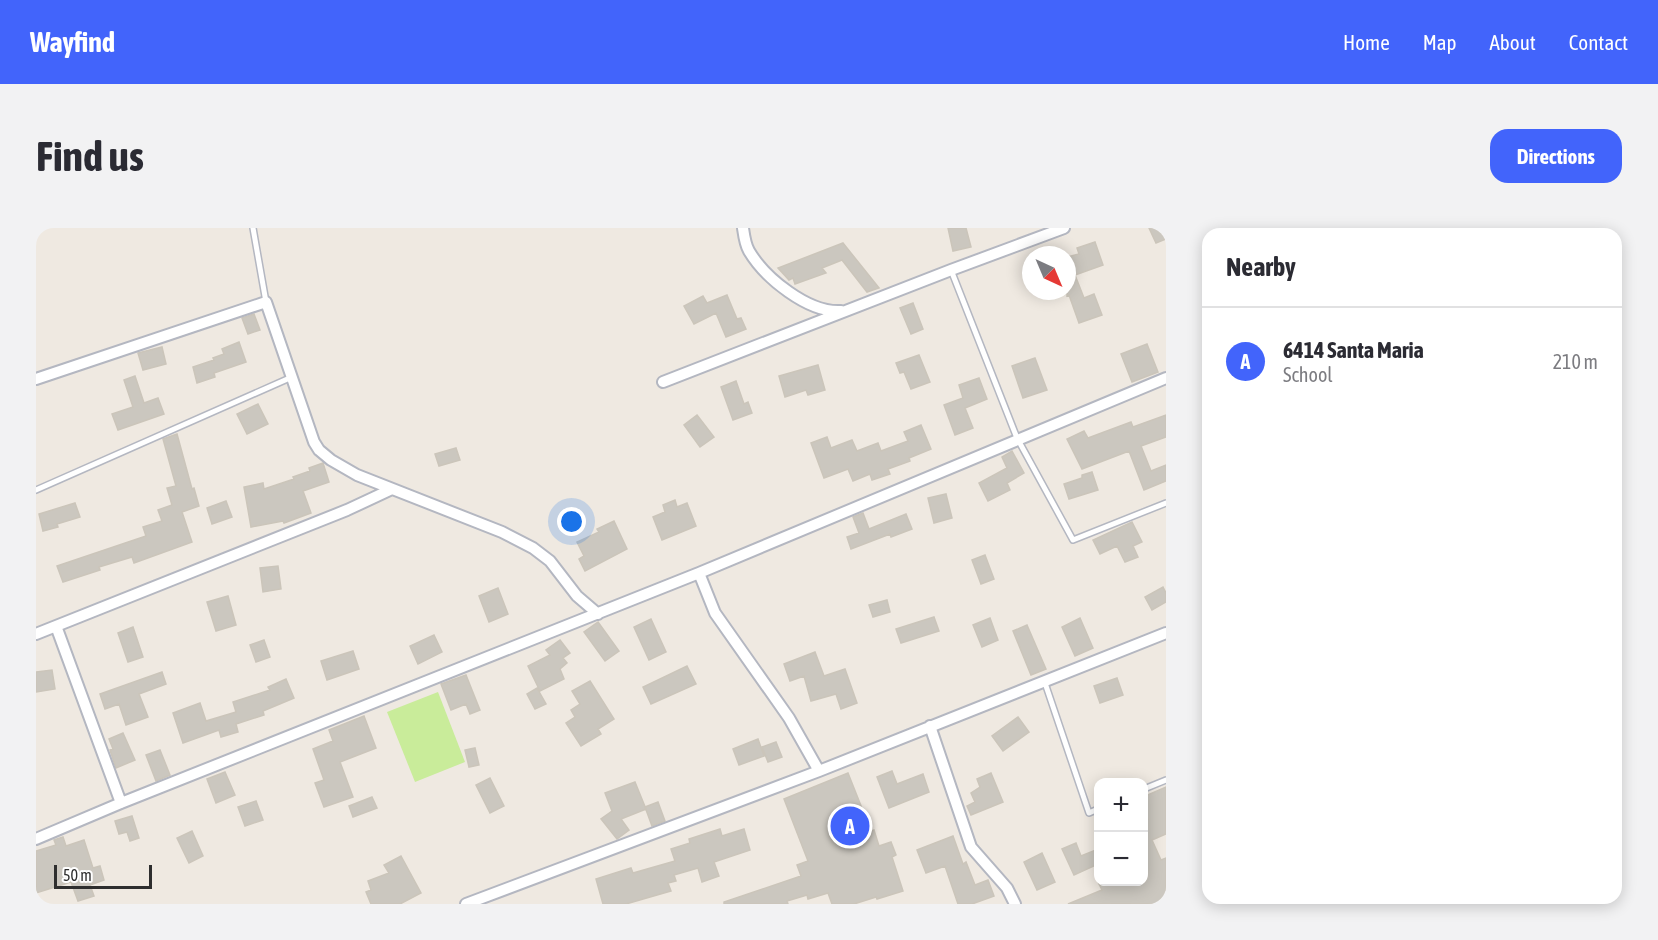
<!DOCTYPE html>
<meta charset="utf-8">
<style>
body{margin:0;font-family:"Asap Condensed",sans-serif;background:#f2f2f3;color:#2b2b33}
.controls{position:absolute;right:18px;bottom:18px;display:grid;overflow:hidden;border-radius:12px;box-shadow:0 3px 15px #0003}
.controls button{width:54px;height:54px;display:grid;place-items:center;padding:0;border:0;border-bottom:2px solid #e1e1e2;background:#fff;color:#2b2b33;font:30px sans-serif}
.compass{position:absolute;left:986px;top:18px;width:54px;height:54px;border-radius:50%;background:#fff;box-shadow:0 3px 15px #0003;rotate:136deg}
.scale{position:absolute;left:18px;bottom:15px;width:98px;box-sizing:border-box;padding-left:6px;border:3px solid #2e2e2e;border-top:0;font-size:16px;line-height:21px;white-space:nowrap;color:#2e2e2e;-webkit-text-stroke:4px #fff;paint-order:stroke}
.you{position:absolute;left:536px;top:294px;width:21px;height:21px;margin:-15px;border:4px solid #fff;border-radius:50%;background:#1a73e8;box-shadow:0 0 0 9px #1a73e833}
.badge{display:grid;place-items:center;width:39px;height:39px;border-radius:50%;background:#4264fb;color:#fff;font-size:20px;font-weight:700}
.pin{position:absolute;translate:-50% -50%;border:3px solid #fff;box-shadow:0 2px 6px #0006}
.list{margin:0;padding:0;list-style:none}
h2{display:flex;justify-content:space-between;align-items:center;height:78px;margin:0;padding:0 24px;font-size:26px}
h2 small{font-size:20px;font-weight:400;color:#7c7c81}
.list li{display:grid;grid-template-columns:39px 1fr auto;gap:18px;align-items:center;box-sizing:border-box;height:108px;padding:0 24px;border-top:2px solid #e1e1e2}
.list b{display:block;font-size:22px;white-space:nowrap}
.list p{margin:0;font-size:20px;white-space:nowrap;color:#7c7c81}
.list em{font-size:20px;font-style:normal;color:#7c7c81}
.map{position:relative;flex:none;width:1130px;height:676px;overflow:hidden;border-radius:18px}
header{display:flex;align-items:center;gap:36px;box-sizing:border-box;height:84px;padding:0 30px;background:#4264fb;color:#fff}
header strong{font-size:28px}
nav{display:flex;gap:33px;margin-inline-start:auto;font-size:21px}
.intro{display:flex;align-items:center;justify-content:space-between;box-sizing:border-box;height:144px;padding:0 36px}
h1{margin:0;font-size:42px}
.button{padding:15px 27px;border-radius:18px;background:#4264fb;color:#fff;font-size:21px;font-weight:700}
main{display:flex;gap:36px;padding:0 36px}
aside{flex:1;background:#fff;border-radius:18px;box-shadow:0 3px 15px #0003}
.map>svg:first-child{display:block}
</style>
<header>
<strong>Wayfind</strong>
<nav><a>Home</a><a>Map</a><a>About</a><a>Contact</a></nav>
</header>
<div class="intro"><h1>Find us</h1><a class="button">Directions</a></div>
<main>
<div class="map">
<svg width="1130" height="676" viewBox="0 0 1130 676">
<rect width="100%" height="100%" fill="#efe9e1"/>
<path fill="#c9ec9a" d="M 402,464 L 429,534 L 379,554 L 351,484 Z"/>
<path fill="#cbc7bf" stroke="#cbc5ba" stroke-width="1.5" d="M 912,0 L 930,0 L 935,19 L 917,23 Z
M 1113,0 L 1130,0 L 1130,11 L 1120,15 Z
M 1059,14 L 1067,37 L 1039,47 L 1048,70 L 1058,66 L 1066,87 L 1043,95 L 1033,67 L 1031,68 L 1031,29 L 1043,26 L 1041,20 Z
M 807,15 L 843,60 L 831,64 L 806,32 L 786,40 L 790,45 L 759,56 L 757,50 L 753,52 L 742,40 Z
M 691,67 L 701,91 L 705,90 L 710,101 L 690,109 L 680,85 L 658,96 L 648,78 L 667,68 L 671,75 Z
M 877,75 L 887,101 L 875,106 L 864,80 Z
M 218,86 L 224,102 L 212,106 L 206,90 Z
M 203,114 L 210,134 L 178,145 L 179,149 L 161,155 L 157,139 L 178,132 L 177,130 L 188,126 L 186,121 Z
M 1111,116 L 1122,144 L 1096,154 L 1085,126 Z
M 126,119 L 130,136 L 107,142 L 102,125 Z
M 883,127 L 894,154 L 875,161 L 868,144 L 864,145 L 860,135 Z
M 999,130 L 1011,162 L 987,170 L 976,138 Z
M 782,137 L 789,162 L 772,167 L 770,162 L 749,169 L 743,148 Z
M 99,148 L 108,175 L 122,170 L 128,186 L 82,202 L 76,186 L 97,179 L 88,152 Z
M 943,150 L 951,171 L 929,180 L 937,200 L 919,207 L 908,177 L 927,170 L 923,157 Z
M 700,153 L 708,176 L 712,174 L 716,185 L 697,192 L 685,159 Z
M 222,176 L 232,196 L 211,206 L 201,186 Z
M 661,187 L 678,209 L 664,219 L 648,197 Z
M 1130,187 L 1130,209 L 1105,218 L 1115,243 L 1130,237 L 1130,253 L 1108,262 L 1093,223 L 1046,241 L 1031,211 L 1048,203 L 1052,210 L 1095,194 L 1097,199 Z
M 885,197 L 895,221 L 873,230 L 874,233 L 852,241 L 854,246 L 836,252 L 834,246 L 817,253 L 812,241 L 788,250 L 775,215 L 791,209 L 795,220 L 816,212 L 821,223 L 842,215 L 845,223 L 872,213 L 868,204 Z
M 141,206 L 156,261 L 158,260 L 163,278 L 146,284 L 156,314 L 98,335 L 96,329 L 63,339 L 64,342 L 27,354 L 21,338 L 110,308 L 107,299 L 126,293 L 122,282 L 136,277 L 131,260 L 140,258 L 127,211 Z
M 420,220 L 424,232 L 403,238 L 399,226 Z
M 976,223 L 988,245 L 971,255 L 974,262 L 952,273 L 943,255 L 971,240 L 966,229 Z
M 287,235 L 293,254 L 267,263 L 275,285 L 248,295 L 247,293 L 215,299 L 208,259 L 227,255 L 228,261 L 258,251 L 257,249 L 274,243 L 273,240 Z
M 1056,244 L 1062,262 L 1033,271 L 1028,256 L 1046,250 L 1046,247 Z
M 910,266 L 916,290 L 898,295 L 892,270 Z
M 639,272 L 641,279 L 651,275 L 660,298 L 626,312 L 617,289 L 629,284 L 627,277 Z
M 190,273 L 196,289 L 176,296 L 171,280 Z
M 39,275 L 44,289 L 21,296 L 22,299 L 7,303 L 3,286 Z
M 827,285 L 833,301 L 870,286 L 876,301 L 855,309 L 854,306 L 815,321 L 811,309 L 823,305 L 817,289 Z
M 578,293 L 591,321 L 549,343 L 543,331 L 548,328 L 541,314 L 563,304 L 561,301 Z
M 1096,294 L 1106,314 L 1097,318 L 1102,329 L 1089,334 L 1081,318 L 1064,326 L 1057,312 Z
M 949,327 L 958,351 L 945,356 L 936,332 Z
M 242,338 L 245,361 L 227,364 L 224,340 Z
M 1127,359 L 1130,365 L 1130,374 L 1116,382 L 1109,369 Z
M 462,360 L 472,386 L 453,394 L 443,368 Z
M 192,368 L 200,397 L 180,403 L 171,374 Z
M 851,372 L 854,384 L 837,389 L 833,377 Z
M 898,389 L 903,403 L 865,415 L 860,401 Z
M 954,390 L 962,412 L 946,419 L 937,397 Z
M 1044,390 L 1057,420 L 1039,428 L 1026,399 Z
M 615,391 L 630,424 L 613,432 L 598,399 Z
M 562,394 L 583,423 L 569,433 L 548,404 Z
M 991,397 L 1010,441 L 995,447 L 977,403 Z
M 97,399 L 107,429 L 92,434 L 82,405 Z
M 398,407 L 406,424 L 382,436 L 374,418 Z
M 228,412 L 234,429 L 220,434 L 214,417 Z
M 524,412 L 534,425 L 527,430 L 531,435 L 524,441 L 528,451 L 504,463 L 492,438 L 514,427 L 510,422 Z
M 317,423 L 323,441 L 291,452 L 285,433 Z
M 779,424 L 788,448 L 809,441 L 821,475 L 805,481 L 800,466 L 775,473 L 768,448 L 754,453 L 748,436 Z
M 651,438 L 660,456 L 615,476 L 607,459 Z
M 16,442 L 19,461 L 0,464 L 0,444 Z
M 126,444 L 130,456 L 103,466 L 112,489 L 90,497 L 83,476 L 69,481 L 64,466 Z
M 430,447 L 444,482 L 434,486 L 430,476 L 415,482 L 405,456 Z
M 1081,450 L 1087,467 L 1064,475 L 1058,458 Z
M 250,451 L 258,470 L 227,483 L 228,487 L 200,496 L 202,504 L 185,509 L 183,502 L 147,515 L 137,485 L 164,475 L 170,493 L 200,484 L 197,474 L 234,462 L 232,459 Z
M 554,453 L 578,491 L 562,501 L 565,506 L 545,518 L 530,495 L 539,489 L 535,482 L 544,476 L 536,463 Z
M 501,460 L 510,476 L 499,481 L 491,466 Z
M 328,488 L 340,520 L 304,534 L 317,569 L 288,579 L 279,555 L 288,552 L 277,521 L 297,513 L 293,502 Z
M 982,489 L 993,504 L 967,523 L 956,508 Z
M 87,505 L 99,532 L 80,540 L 74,522 L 77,521 L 73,511 Z
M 722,511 L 728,528 L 703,537 L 697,521 Z
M 740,514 L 746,529 L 732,534 L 726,519 Z
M 439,520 L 443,537 L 433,539 L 429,522 Z
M 124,522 L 134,547 L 120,553 L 110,527 Z
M 856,543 L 861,556 L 887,546 L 893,564 L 853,580 L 841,549 Z
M 189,544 L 199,567 L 180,575 L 171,551 Z
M 812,545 L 835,603 L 838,602 L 843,618 L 855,614 L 860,627 L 856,629 L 867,663 L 841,671 L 840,669 L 818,676 L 796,676 L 792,665 L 772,671 L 771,667 L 751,673 L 752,676 L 688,676 L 688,674 L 765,648 L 761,637 L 772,633 L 748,571 Z
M 955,545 L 967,574 L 935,587 L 931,578 L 939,574 L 935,565 L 944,559 L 941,551 Z
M 454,550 L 468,578 L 454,585 L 440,557 Z
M 599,554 L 610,581 L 585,591 L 593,602 L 581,611 L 565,591 L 576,583 L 569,565 Z
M 1130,559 L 1130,606 L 1116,612 L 1125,632 L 1130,630 L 1130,676 L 1032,676 L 1066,662 L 1062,654 L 1107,654 L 1107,593 L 1112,591 L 1107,582 L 1107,569 Z
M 336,569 L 341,580 L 317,589 L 313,578 Z
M 220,573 L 227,592 L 209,598 L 202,579 Z
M 622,574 L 629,593 L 616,598 L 609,579 Z
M 96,588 L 103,610 L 94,613 L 91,604 L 83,606 L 79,593 Z
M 684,601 L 686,608 L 708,601 L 714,622 L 678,634 L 683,648 L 666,654 L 662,640 L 638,647 L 640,653 L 632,655 L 635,663 L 590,676 L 567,676 L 560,651 L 595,640 L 597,645 L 639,633 L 635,621 L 654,615 L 653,611 Z
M 156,603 L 167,628 L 153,635 L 141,610 Z
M 917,608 L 927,636 L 930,634 L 939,657 L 952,652 L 958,668 L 936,676 L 922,676 L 909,638 L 890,645 L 881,622 Z
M 27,609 L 30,618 L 48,612 L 57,640 L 64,638 L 68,652 L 54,657 L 58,668 L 42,673 L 35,654 L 0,665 L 0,623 L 20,617 L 18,612 Z
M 1040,615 L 1045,628 L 1062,621 L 1062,636 L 1038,647 L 1026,621 Z
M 1006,625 L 1019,654 L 1001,662 L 988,634 Z
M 365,628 L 385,665 L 364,676 L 335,676 L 330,664 L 335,662 L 332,653 L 353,645 L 348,637 Z"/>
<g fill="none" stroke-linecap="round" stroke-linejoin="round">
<g stroke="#b4b7c1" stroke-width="8">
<path id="service" d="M 217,0 L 230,74
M 915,42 L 981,210 L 1037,312 L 1130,275
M 0,262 L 256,149
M 1009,455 L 1053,585 L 1062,581
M 1108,561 L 1130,552"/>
</g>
<g stroke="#b4b7c1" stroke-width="14">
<path id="minor" d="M 707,0 C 708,7 709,16 713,23 C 729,50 772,85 805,83
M 0,151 L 230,74 L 278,214 L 283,222 L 295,232 L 321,247 L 466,304 L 497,320 L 514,333 L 541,368 L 562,386
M 627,154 L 915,42 L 1028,0
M 663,345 L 679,385 L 753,490 L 783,543
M 20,398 L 85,575
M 0,406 L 311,282 L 356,261
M 894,498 L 935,619 L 971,660 L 979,676
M 0,611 L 85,575 L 663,345 L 1130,150
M 430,676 L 783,543 L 1130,405"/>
</g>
<use href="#service" stroke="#fff" stroke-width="5"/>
<use href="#minor" stroke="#fff" stroke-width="10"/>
</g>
</svg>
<div class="controls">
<button>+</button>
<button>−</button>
</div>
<svg class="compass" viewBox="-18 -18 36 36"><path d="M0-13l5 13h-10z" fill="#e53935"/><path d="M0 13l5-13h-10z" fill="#7c7c81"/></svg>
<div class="scale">50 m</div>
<div class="you"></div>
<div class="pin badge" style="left:814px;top:598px">A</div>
</div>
<aside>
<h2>Nearby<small></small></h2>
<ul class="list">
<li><span class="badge">A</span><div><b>6414 Santa Maria</b><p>School</p></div><em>210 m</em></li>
</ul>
</aside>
</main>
